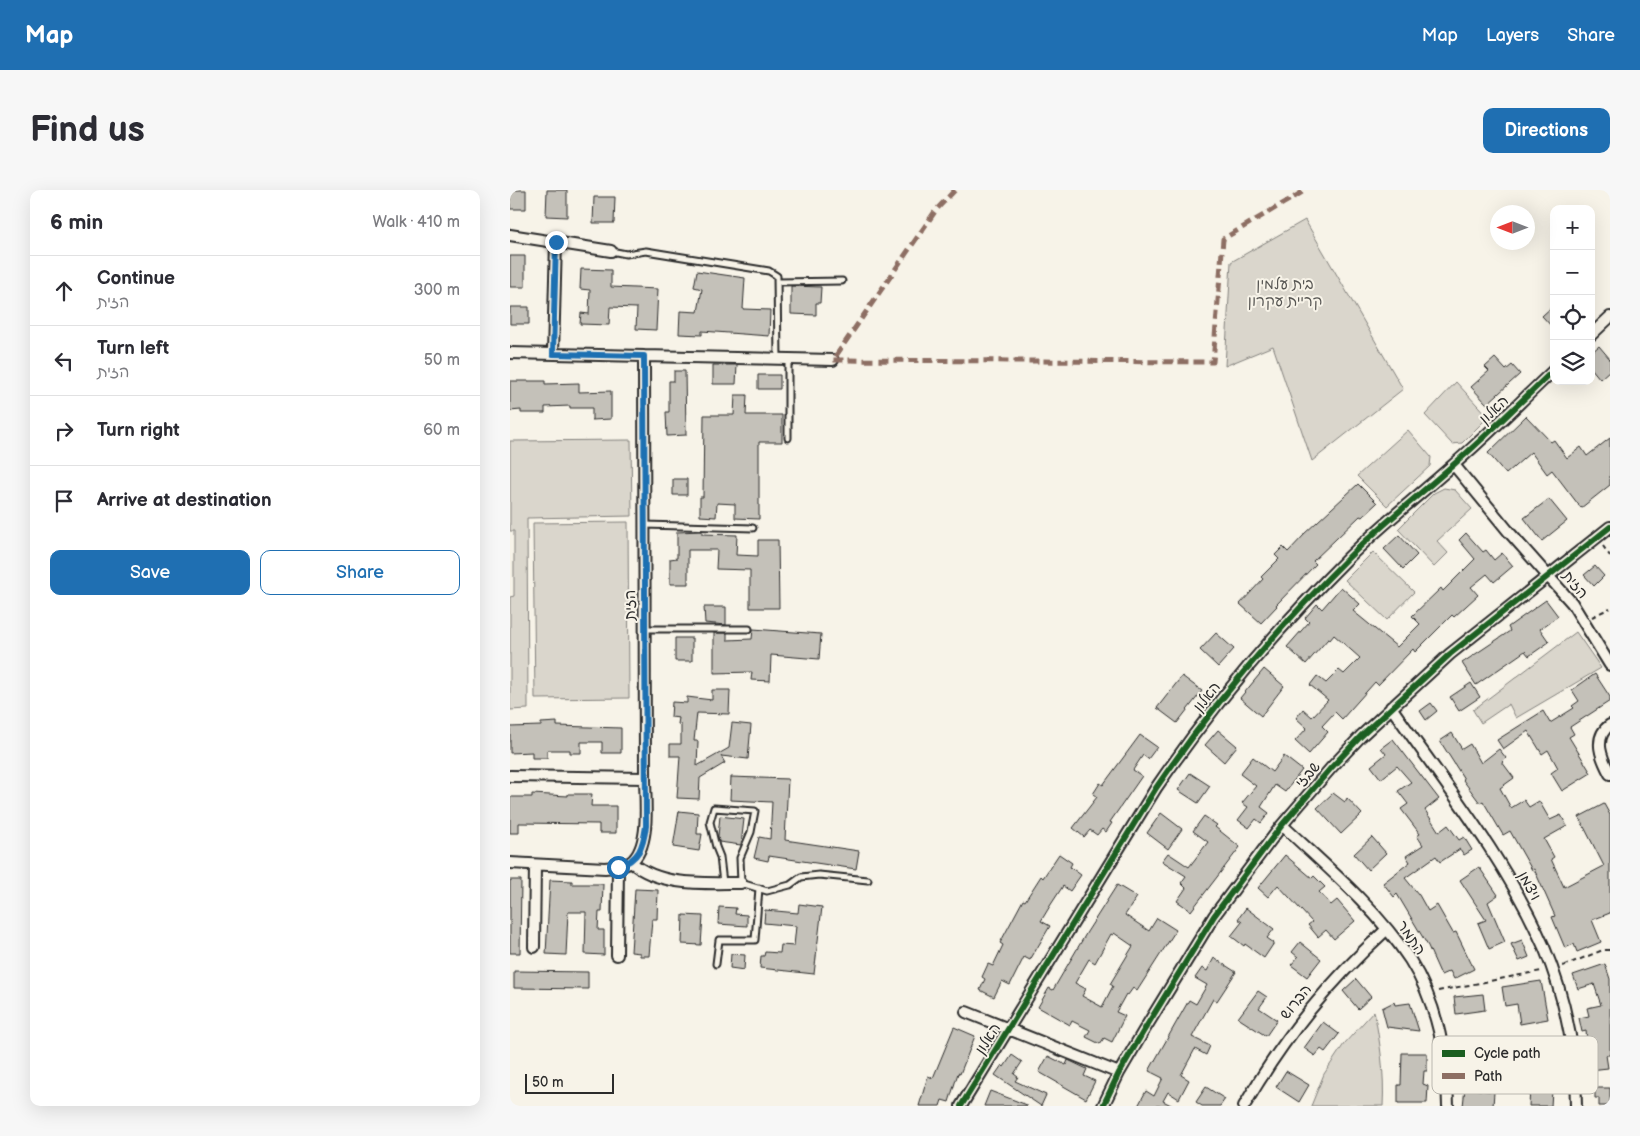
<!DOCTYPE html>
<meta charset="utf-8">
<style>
body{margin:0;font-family:"Balsamiq Sans","Playpen Sans Hebrew",sans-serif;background:#f7f7f7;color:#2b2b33}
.controls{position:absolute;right:15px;top:15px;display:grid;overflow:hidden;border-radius:10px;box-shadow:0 5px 20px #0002}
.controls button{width:45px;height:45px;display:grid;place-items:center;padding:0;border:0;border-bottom:1px solid #e1e1e2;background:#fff;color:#2b2b33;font:25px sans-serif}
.compass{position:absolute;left:980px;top:15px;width:45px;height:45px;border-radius:50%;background:#fff;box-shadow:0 5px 20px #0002;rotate:270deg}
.scale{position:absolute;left:15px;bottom:12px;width:89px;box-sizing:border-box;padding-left:5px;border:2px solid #2b2b2b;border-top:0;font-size:14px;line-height:18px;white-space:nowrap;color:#2b2b2b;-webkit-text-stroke:4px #f7f3e8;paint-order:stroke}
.stop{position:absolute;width:15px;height:15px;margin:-11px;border:4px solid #1f6fb2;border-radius:50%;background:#fff}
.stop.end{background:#1f6fb2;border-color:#fff;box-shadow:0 1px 5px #0008}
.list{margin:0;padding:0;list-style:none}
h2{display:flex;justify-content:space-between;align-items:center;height:65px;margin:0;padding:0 20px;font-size:21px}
h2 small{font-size:16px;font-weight:400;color:#7c7c81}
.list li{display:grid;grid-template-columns:32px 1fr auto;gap:15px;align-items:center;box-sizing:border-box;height:70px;padding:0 20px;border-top:1px solid #e1e1e2}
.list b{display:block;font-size:19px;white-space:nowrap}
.list p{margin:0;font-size:16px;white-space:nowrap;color:#7c7c81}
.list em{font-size:16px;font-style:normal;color:#7c7c81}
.actions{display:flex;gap:10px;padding:15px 20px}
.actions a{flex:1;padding:11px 0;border:1px solid #1f6fb2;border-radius:10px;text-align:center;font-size:18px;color:#1f6fb2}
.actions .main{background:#1f6fb2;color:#fff}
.icon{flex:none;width:28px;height:28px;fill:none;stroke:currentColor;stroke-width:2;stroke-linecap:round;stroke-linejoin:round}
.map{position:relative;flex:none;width:1100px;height:916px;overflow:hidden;border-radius:10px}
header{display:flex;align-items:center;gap:30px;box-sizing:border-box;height:70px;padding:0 25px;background:#1f6fb2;color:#fff}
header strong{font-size:24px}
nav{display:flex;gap:28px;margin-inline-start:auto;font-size:18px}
.intro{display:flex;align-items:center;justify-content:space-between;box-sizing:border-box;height:120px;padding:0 30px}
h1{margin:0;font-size:35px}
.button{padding:12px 22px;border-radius:10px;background:#1f6fb2;color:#fff;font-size:18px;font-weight:700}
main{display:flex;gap:30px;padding:0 30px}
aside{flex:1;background:#fff;border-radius:10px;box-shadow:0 5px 20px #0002}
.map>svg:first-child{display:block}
</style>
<header>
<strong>Map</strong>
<nav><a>Map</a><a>Layers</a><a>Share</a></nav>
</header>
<div class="intro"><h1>Find us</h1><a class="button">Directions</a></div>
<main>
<aside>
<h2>6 min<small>Walk · 410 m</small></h2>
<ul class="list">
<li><svg class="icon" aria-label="ahead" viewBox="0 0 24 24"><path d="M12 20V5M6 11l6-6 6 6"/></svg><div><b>Continue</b><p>הזית</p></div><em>300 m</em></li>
<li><svg class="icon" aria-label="left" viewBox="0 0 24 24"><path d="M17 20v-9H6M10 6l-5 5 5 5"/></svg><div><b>Turn left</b><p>הזית</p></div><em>50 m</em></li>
<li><svg class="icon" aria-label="right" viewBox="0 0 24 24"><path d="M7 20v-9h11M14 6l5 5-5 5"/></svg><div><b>Turn right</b></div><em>60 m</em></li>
<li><svg class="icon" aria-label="arrive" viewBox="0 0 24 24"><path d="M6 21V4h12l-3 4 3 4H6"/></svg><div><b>Arrive at destination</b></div></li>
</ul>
<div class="actions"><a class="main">Save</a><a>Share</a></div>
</aside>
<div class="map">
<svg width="1100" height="916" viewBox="0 0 1100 916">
<rect width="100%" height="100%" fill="#f7f3e8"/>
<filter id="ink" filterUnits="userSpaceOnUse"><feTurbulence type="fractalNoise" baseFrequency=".02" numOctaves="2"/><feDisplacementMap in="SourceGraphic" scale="10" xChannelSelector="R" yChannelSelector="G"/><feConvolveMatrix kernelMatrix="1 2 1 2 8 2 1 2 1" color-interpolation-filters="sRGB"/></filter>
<g filter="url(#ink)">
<path fill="#dad6cc" stroke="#82807c" d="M 795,30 L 893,199 L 802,271 L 763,156 L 715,176 L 721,72 Z
M 946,192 L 978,227 L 952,253 L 942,254 L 915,225 Z
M 898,240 L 921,267 L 920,276 L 877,316 L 847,286 Z
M 121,250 L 122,326 L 17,328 L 18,519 L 0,520 L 0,407 L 4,406 L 4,341 L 0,341 L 0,251 Z
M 934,298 L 945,300 L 962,319 L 927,351 L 938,363 L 924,377 L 888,339 L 924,303 Z
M 118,332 L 119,508 L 25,509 L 23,333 Z
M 863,362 L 904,402 L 877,430 L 835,390 Z
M 1066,442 L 1091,478 L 1006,528 L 999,514 L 971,533 L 963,520 Z
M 864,821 C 870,852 875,884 873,916 L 801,916 L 814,884 L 834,854 Z"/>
<path fill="#c4c1b9" stroke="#2b2b2b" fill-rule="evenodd" d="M 0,0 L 16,0 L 16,19 L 0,19 Z
M 37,0 L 57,0 L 57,27 L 36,26 Z
M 84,7 L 105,7 L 104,33 L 83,33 Z
M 0,66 L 15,66 L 15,97 L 0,97 Z
M 71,79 L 101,80 L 101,97 L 148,99 L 146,140 L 126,139 L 127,118 L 100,117 L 99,135 L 70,134 L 71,123 L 79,124 L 80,100 L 70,99 Z
M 187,81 L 235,88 L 233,119 L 260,120 L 259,146 L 192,141 L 192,145 L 169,144 L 170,121 L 188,122 L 192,99 L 184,97 Z
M 281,96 L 311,97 L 310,113 L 306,113 L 306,125 L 281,124 Z
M 1044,115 L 1044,139 L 1032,126 Z
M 0,117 L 19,117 L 19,134 L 0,134 Z
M 1089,156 L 1100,169 L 1100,180 L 1090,189 L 1081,178 L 1081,163 Z
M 985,168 L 996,180 L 1002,175 L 1010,184 L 977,214 L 961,197 L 979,181 L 975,177 Z
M 203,175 L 227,175 L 226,194 L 203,194 Z
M 164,181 L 175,181 L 176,245 L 157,246 L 156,222 L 159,222 L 159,191 L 164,191 Z
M 248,185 L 270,185 L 270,199 L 248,199 Z
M 0,191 L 35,191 L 35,194 L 69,193 L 69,202 L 101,201 L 101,229 L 82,230 L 82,218 L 60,218 L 60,216 L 35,217 L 35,223 L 11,223 L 11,220 L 0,221 Z
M 225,205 L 237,205 L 236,225 L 272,225 L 272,252 L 249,252 L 249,329 L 225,328 L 225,314 L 207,313 L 206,327 L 190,326 L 190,307 L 193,307 L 194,225 L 224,225 Z
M 1016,226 L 1041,252 L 1044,250 L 1057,268 L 1071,257 L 1077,266 L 1100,248 L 1100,295 L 1071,318 L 1042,280 L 1037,284 L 1021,262 L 996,284 L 978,263 Z
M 163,289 L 177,289 L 177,305 L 163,305 Z
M 848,294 L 867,313 L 852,327 L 850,326 L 803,371 L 806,374 L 766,415 L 767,416 L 751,433 L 730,414 L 753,389 L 751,387 L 769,369 L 765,365 L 773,357 L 778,362 L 794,345 L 794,344 Z
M 1039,309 L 1057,331 L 1032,351 L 1014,328 Z
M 192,341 L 192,344 L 227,345 L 226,365 L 248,366 L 248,350 L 268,350 L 269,418 L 240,418 L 240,380 L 206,379 L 207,360 L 178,360 L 178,394 L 160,394 L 160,369 L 167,368 L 167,342 Z
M 956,343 L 973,362 L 976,360 L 984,370 L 992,363 L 1003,376 L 984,392 L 977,384 L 961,397 L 968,405 L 944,427 L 942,425 L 905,462 L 903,459 L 868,495 L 865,492 L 832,529 L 825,522 L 812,536 L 818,542 L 799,564 L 785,551 L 797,538 L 786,528 L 793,519 L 802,527 L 818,510 L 800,495 L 807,486 L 816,493 L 829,480 L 834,484 L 850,468 L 824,445 L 820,450 L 818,449 L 796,474 L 777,457 L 799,432 L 795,428 L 807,414 L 812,419 L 831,397 L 850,414 L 843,421 L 887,457 L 910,434 L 902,426 L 931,398 L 933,401 L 965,369 L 949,350 Z
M 889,345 L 907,365 L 893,379 L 874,359 Z
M 1085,376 L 1094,386 L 1084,396 L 1074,385 Z
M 1036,410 L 1048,426 L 1030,439 L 1039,452 L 1019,466 L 1015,461 L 966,495 L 952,473 L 1000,441 L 998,437 Z
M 194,417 L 216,417 L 216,435 L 195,433 Z
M 243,439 L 311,444 L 309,469 L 261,465 L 260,491 L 241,490 L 242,482 L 204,483 L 204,443 L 217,443 L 217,450 L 242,449 Z
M 706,443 L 724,459 L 708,477 L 690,460 Z
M 165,448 L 182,448 L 182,471 L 165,471 Z
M 754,479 L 774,496 L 751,526 L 730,508 Z
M 1085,484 L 1100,507 L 1100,511 L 1060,537 L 1064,544 L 1059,547 L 1081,583 L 1052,601 L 1041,583 L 1048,578 L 1038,560 L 1032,564 L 1018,541 L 993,559 L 987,550 L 1033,521 L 1040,533 L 1064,518 L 1062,516 L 1069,511 L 1062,500 Z
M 672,486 L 692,501 L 667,533 L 647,518 Z
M 961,493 L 970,507 L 949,521 L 940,507 Z
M 202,500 L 220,500 L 219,524 L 187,523 L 184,551 L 188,551 L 187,576 L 219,558 L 222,533 L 241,535 L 238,569 L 211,566 L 215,573 L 190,588 L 189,609 L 167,608 L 170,566 L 160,566 L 160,554 L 171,554 L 171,535 L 168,534 L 169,528 L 161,527 L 162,512 L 177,513 L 177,507 L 202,510 Z
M 921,513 L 927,521 L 916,530 L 910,521 Z
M 47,532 L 47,536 L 111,538 L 111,563 L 92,563 L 92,552 L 71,552 L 71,563 L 60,563 L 60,560 L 37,560 L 37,568 L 22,568 L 22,562 L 0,563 L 0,537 L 31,536 L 31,533 Z
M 708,540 L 727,556 L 714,572 L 695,555 Z
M 942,543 L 952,559 L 960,554 L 971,573 L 989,559 L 996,568 L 992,572 L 1004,588 L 990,598 L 1001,618 L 1014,610 L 1019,617 L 1029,611 L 1040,630 L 1051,625 L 1057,636 L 1034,649 L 1044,667 L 1041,669 L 1054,697 L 1094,676 L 1069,627 L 1094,614 L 1100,625 L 1100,723 L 1082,730 L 1091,752 L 1067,762 L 1064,754 L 1055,758 L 1042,727 L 1045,726 L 1024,679 L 1022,680 L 1000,641 L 993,645 L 973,611 L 970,613 L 953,590 L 954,589 L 930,551 Z
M 630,545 L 647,557 L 638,569 L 633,565 L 623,580 L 632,586 L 600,632 L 602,633 L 596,642 L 592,639 L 587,645 L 580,640 L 574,647 L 563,638 L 587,607 L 583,604 L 590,593 L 593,595 Z
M 883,549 L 929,609 L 915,620 L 929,642 L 938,635 L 949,650 L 954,647 L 962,660 L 954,665 L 950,659 L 930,672 L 926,666 L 895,688 L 909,705 L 918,721 L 927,715 L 943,743 L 946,742 L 964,779 L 944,789 L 940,781 L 931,785 L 918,756 L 887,704 L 884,707 L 873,693 L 900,672 L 896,666 L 913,655 L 907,646 L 910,644 L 891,619 L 898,614 L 888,601 L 901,592 L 887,576 L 871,589 L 861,576 L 876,564 L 871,558 Z
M 774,566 L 792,580 L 775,602 L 765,595 L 751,617 L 759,623 L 751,633 L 746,629 L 739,638 L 728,630 L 738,617 L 732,613 L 746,596 L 730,584 L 743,567 L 762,582 Z
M 680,583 L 700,596 L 688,613 L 668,600 Z
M 221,587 L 278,589 L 275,650 L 349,661 L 346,679 L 259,666 L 258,671 L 244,668 L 249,647 L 260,649 L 262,612 L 220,610 Z
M 823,603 L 835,612 L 837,608 L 852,624 L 831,644 L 807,618 Z
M 22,604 L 58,606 L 58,604 L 82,604 L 81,616 L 106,616 L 106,643 L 89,643 L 89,634 L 9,633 L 9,643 L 0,643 L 0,607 L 22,607 Z
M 169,621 L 188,623 L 187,644 L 192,644 L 189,661 L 163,657 Z
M 651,623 L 672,639 L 658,659 L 637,643 Z
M 210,626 L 234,629 L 231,655 L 209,652 L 208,646 Z
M 694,626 L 707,635 L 705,637 L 730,657 L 681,721 L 667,711 L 676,698 L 671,693 L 676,686 L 652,671 L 658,663 L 679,677 L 698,652 L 683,641 Z
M 862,647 L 876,663 L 858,680 L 844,664 Z
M 549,664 L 562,673 L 560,677 L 571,685 L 560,701 L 553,696 L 540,716 L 531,731 L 540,736 L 520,770 L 514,767 L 500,795 L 492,791 L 484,807 L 470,800 L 475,789 L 472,787 L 478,774 L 483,776 L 493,755 L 490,753 L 513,710 L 515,711 L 531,686 L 533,688 Z
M 775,665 L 802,688 L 804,686 L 815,697 L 809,702 L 821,715 L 827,710 L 845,731 L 824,749 L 816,740 L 808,747 L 798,735 L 802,732 L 768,695 L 758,707 L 748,698 Z
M 969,677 L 988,705 L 978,712 L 995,752 L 979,759 L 968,733 L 976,730 L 950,690 Z
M 0,690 L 11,690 L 10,763 L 0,763 Z
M 40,690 L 62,691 L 62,694 L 93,694 L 92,722 L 89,722 L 88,740 L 94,740 L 94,765 L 75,764 L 76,722 L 58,722 L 56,765 L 36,764 Z
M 607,695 L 627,707 L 615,725 L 639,741 L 647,728 L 666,740 L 627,801 L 623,798 L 618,805 L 616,804 L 606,822 L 615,826 L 602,852 L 594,848 L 590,854 L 576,847 L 580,840 L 562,831 L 560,835 L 528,817 L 539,798 L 543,800 L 577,742 ZM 604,743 L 623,756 L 600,794 L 603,796 L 592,817 L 572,806 L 576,799 L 565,793 L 579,769 L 585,773 L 601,744 L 603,745 Z
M 125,699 L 148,700 L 147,729 L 142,729 L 139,766 L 130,766 L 130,763 L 121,762 Z
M 289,714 L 312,717 L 304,784 L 250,778 L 251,766 L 254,766 L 255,762 L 270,763 L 271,755 L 284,756 L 286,736 L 254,733 L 255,720 L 288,723 Z
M 209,717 L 226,718 L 225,724 L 237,725 L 237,736 L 208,734 Z
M 736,718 L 764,739 L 757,748 L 764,753 L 754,768 L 735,754 L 734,756 L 721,746 L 732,732 L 728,729 Z
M 173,725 L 193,726 L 191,755 L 172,754 Z
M 1012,750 L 1019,767 L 1009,771 L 1001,754 Z
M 790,752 L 811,769 L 797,787 L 781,775 L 788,767 L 782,762 Z
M 221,764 L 235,765 L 234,780 L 220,778 Z
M 704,768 L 726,782 L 707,811 L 703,809 L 682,847 L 700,856 L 696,865 L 685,859 L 671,885 L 679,890 L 669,909 L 658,902 L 653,911 L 663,916 L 628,916 L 636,901 L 644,906 L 653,888 L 639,881 L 679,810 L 686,814 L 697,795 L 685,788 L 692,778 L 697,781 Z
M 1095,774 L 1100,789 L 1100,865 L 1096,865 L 1098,878 L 1080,880 L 1076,841 L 1072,842 L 1069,828 L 1079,826 L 1077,818 L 1091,815 L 1084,794 L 1068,799 L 1063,785 Z
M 4,781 L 78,782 L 78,799 L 4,798 Z
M 846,789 L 861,807 L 848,819 L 833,801 Z
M 1031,791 L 1038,829 L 1010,834 L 1007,814 L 995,816 L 992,797 Z
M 748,801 L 757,807 L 749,818 L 767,830 L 756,846 L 728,828 Z
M 973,804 L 975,820 L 946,824 L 944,807 Z
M 884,812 L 885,815 L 900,813 L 909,841 L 877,837 L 872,818 Z
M 813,832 L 829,844 L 815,862 L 811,859 L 805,866 L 794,858 Z
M 444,837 L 465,846 L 450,884 L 448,883 L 439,912 L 432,910 L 430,916 L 409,916 L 418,886 L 423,888 Z
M 892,863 L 917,863 L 917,881 L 914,881 L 913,894 L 918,896 L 917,913 L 888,913 L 888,895 L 891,895 Z
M 502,865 L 512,872 L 504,884 L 508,887 L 505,891 L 536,905 L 531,916 L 485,885 L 492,875 L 494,877 Z
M 538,866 L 556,875 L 558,870 L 577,879 L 574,886 L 585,891 L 576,909 L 529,882 Z
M 776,881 L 799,895 L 789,912 L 766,897 Z
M 696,897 L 715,909 L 710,916 L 692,916 L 686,912 Z
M 955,898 L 984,902 L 983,916 L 953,916 Z
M 1020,898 L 1035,898 L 1035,900 L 1042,900 L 1041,916 L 1019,916 Z
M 1085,898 L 1100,898 L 1100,916 L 1089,916 L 1089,908 L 1085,908 Z
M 480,901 L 517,915 L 517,916 L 474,916 Z"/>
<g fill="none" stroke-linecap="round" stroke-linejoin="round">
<g stroke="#2b2b2b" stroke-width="9">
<path id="lane" d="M 101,61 L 116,64 L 136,61 L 259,81 L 267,86 L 268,169
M 268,92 L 332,91
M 278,169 L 278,248
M 135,335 L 243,338
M 135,439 L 239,439
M 213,693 L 210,667 L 206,657 L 200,632 L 204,618 L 245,621 L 241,642 L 230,668 L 231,693 L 257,701 L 280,695 L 291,687 L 309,685 L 358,690
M 206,774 L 209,750 L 245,750 L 249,698"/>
</g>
<g stroke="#2b2b2b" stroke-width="14">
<path id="street" d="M 0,45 L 101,61
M 1081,145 L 1100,127
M 0,163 L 134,166 L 135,588 C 135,611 141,656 121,672 C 114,677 103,677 95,678 L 0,673
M 43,164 L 46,52
M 134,166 L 323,170
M 944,275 L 999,342 L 1062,413 L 1100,475
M 881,517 C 935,594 996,670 1034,757 C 1055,807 1066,862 1066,916
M 1100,535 C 1082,548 1092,569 1100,584
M 0,586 L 135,588
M 772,635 C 817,677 866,718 900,770 C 927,813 937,866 938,916
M 121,672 C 150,697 195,693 231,693
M 24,757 L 25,675
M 107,765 L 108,677
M 456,822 L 609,883
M 451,916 L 646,598 C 702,516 767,439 837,369 C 870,336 907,307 942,276 C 977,246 1010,212 1044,180
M 593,916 L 609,883 L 633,842 L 704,726 L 772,635 L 821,578 L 851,546 L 940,464 L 1100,337
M 734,916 C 775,846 817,794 877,739"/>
</g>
<path stroke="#2b2b2b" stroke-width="2" stroke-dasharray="5 4" stroke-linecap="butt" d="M 1093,356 L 1100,366
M 1082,427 L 1100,418
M 1053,776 L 1093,760 L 1100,760
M 928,801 L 1031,781"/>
<use href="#lane" stroke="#f7f3e8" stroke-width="5"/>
<use href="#street" stroke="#f7f3e8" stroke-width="10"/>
<path stroke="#8d6e63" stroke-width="5" stroke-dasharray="10 5" stroke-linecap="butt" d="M 445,0 L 426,20 L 323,170 L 703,172 L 713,49 L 796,0"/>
<g stroke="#f7f3e8" stroke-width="9">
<path id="cycleway" d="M 451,916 L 646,598 C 702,516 767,439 837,369 C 870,336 907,307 942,276 C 977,246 1010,212 1044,180
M 593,916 L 609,883 L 633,842 L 704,726 L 772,635 L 821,578 L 851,546 L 940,464 L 1100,337"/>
</g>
<use href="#cycleway" stroke="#1b5e20" stroke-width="6"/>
</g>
</g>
<g fill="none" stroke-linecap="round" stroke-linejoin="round" filter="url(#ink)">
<path stroke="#1f6fb2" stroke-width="6" d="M 46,52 L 43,164 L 134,166 L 136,636 C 133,658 129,669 108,677"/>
</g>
<g text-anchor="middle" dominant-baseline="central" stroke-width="4" stroke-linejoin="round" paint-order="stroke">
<g font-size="15" fill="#575653" stroke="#f7f3e8">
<text x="775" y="94">בית עלמין<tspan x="775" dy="17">קריית עקרון</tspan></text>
</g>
<g font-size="15" fill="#2b2b2b" stroke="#f7f3e8">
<text transform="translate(984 220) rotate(-43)">האלון</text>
<text transform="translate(1065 395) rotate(51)">הזית</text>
<text transform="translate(120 415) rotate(-90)">הזית</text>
<text transform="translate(697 507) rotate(-51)">האלון</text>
<text transform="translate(798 585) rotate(-49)">שבזי</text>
<text transform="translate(1019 696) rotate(61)">ויצמן</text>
<text transform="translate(901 748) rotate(55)">התמר</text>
<text transform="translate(786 812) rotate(-51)">הברוש</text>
<text transform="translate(478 849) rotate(-57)">האלון</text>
</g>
</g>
<rect x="922" y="846" width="166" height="58" rx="8" fill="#f7f3e8" stroke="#bab7af" stroke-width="1"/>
<rect x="932" y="860" width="23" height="7" fill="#1b5e20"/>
<rect x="932" y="883" width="23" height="6" fill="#8d6e63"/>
<g font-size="14" fill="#2b2b2b">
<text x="964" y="868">Cycle path</text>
<text x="964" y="891">Path</text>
</g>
</svg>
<div class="controls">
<button>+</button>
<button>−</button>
<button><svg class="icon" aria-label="locate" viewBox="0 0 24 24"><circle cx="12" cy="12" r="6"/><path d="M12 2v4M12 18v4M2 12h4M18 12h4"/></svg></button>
<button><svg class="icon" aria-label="layers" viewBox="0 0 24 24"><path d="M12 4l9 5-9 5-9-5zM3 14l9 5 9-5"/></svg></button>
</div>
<svg class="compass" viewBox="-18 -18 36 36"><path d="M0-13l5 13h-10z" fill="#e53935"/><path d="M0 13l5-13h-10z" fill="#7c7c81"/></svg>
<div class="scale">50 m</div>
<div class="stop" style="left:108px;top:677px"></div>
<div class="stop end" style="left:46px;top:52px"></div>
</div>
</main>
